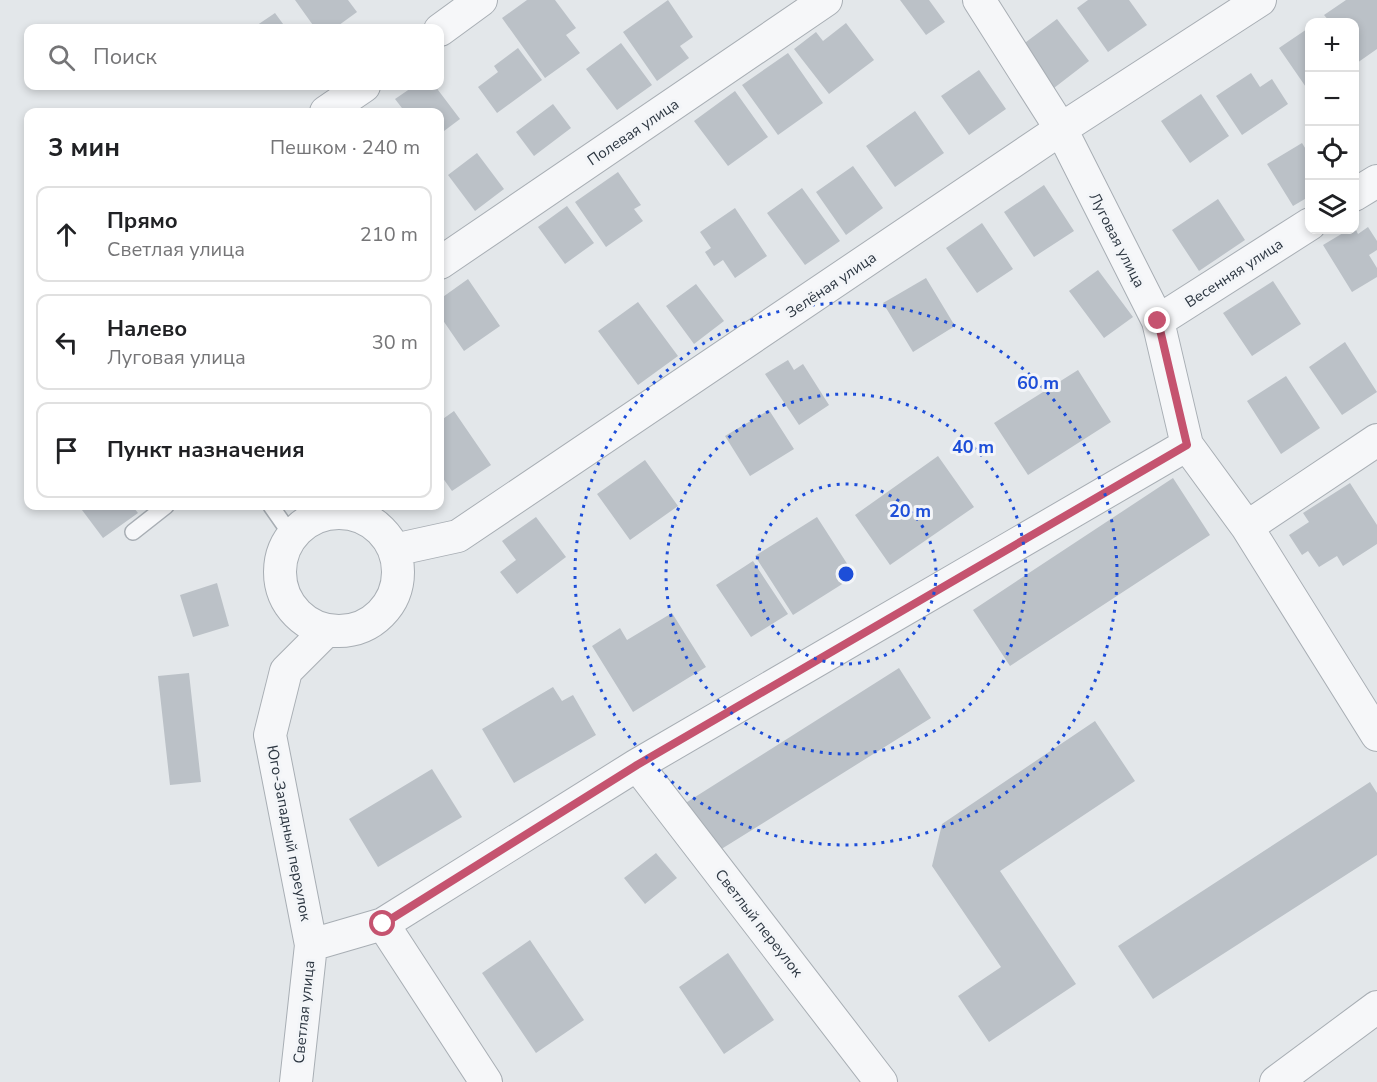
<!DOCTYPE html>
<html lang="ru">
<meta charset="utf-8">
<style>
body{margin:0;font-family:"Nunito Sans",sans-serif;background:#f2f2f2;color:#202124}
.controls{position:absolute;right:18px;top:18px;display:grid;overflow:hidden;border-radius:12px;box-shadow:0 3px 9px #0003}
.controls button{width:54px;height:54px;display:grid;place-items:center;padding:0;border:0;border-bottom:2px solid #e0e0e0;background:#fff;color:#202124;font:30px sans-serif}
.stop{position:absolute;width:18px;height:18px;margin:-14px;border:4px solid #c5536f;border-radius:50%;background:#fff}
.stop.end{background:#c5536f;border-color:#fff;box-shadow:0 2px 6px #0008}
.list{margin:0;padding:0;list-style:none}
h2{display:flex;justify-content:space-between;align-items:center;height:78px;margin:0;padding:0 24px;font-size:26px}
h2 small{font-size:20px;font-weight:400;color:#757577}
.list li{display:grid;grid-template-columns:39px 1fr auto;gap:18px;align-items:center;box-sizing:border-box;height:96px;margin:0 12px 12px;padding:0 12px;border:2px solid #e0e0e0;border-radius:12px}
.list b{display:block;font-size:22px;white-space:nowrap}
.list p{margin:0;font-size:20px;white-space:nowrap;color:#757577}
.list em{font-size:20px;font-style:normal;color:#757577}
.icon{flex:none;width:33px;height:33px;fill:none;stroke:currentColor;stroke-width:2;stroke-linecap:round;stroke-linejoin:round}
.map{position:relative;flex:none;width:1377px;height:1082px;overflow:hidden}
.search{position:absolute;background:#fff;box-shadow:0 3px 9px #0003;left:24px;top:24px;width:420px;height:66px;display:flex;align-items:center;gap:15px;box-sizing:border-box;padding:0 21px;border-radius:12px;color:#757577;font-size:22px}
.panel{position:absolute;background:#fff;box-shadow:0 3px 9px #0003;left:24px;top:108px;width:420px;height:402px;border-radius:12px}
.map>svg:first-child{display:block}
</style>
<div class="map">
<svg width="1377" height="1082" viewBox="0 0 1377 1082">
<rect width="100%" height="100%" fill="#e3e7ea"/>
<path fill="#bbc1c7" d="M 295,0 L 348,0 L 357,12 L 335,28 L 315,28 Z
M 527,0 L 555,0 L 576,28 L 566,35 L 580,53 L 545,78 L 502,18 Z
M 668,0 L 693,37 L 680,46 L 689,58 L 657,81 L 623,32 Z
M 900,0 L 929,0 L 945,22 L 926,35 Z
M 1088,0 L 1129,0 L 1147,25 L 1108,52 L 1077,8 Z
M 1346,0 L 1377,0 L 1377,49 L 1357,63 L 1354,59 L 1354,22 L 1330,22 L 1324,15 Z
M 275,13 L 286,28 L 253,28 Z
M 1057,19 L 1089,61 L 1054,88 L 1022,45 Z
M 846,23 L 874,60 L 829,94 L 794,49 L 816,32 L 823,41 Z
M 1310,27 L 1310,93 L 1279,48 Z
M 621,43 L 652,85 L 617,110 L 586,69 Z
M 518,48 L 542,80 L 497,113 L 478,87 L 498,72 L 494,66 Z
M 788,53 L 823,103 L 778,135 L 742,85 Z
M 979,70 L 1006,109 L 969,135 L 941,96 Z
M 1251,73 L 1260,87 L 1272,79 L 1288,104 L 1242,135 L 1216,96 Z
M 414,86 L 435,86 L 460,119 L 440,134 L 440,112 L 405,112 L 395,99 Z
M 735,91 L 768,137 L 728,166 L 694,121 Z
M 1201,94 L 1229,136 L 1190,163 L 1161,121 Z
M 553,104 L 571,128 L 534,156 L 516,132 Z
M 915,111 L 944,153 L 895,187 L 866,146 Z
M 1302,143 L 1310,156 L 1310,196 L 1293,206 L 1267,164 Z
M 477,153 L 504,189 L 475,211 L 448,175 Z
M 853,166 L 883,208 L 846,235 L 816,192 Z
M 618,172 L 641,205 L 634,209 L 643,221 L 606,247 L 575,202 Z
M 1044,185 L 1074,231 L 1034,257 L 1004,212 Z
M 802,188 L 840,241 L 805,265 L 767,213 Z
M 1218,199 L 1245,240 L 1199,271 L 1172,230 Z
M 567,206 L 594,243 L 565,264 L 538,227 Z
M 735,208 L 767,256 L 735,278 L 723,260 L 714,266 L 705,252 L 711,248 L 700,232 Z
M 982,223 L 1013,269 L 977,293 L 946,248 Z
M 1368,227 L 1377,241 L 1377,250 L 1369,255 L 1377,268 L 1377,277 L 1352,292 L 1323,245 L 1348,230 L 1356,230 L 1358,234 Z
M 1098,270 L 1133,317 L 1104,338 L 1069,291 Z
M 926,278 L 955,326 L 913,352 L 883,303 Z
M 468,279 L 500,326 L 464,351 L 440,316 L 440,299 Z
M 1273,281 L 1301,324 L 1252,356 L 1223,313 Z
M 696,284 L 724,321 L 694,344 L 666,306 Z
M 638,302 L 678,356 L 638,385 L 598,331 Z
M 1345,342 L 1377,392 L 1342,415 L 1309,367 Z
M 788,360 L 794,370 L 803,364 L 829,405 L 799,425 L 765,374 Z
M 1078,370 L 1111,422 L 1028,475 L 994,423 Z
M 1286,376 L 1320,428 L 1281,454 L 1247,401 Z
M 769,410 L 794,449 L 750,476 L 725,436 Z
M 454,411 L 491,465 L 452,491 L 440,474 L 440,421 Z
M 938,456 L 974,507 L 890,565 L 855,515 Z
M 645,460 L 678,506 L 630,540 L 597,494 Z
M 1173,478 L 1210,535 L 1010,666 L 973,610 Z
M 1350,483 L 1377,525 L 1377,544 L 1343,566 L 1337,556 L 1319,567 L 1308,551 L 1302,555 L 1289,535 L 1309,522 L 1303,513 Z
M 79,506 L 137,506 L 134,508 L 138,513 L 103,538 Z
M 536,517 L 566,557 L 517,594 L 500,572 L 516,560 L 502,541 Z
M 817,517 L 855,576 L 793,615 L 755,556 Z
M 753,561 L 788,614 L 751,637 L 716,585 Z
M 217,583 L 229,626 L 193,637 L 180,595 Z
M 672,613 L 706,667 L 633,712 L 592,646 L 620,628 L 627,640 Z
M 899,668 L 931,718 L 715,853 L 684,804 Z
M 189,673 L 201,782 L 170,785 L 158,676 Z
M 553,687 L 562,701 L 573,695 L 596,735 L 514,783 L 482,729 Z
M 1095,721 L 1135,781 L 1000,871 L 1076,984 L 989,1042 L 958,996 L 1001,967 L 932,866 L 942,824 Z
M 432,769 L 462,817 L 378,867 L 349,819 Z
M 1370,782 L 1377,793 L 1377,855 L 1153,999 L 1118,946 Z
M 656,853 L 677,878 L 645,904 L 624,878 Z
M 530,940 L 584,1020 L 536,1053 L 482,973 Z
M 728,953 L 774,1020 L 724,1054 L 679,987 Z"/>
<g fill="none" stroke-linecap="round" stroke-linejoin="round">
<g stroke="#a8aeb4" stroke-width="18">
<path id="service" d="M 271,506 L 292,536
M 133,532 L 166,506"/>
</g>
<g stroke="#a8aeb4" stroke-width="34">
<path id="minor" d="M 979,0 L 1061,129 L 1158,321 L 1187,445 L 1247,527 L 1377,735
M 440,30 L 481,0
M 326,112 L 364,86
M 1354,195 L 1377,181
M 440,263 L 826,0
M 1158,321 L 1310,224
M280 572a59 59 0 1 1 118 0a59 59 0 1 1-118 0Z
M 1247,527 L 1377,440
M 394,550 L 458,536 L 1061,129 L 1260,0
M 637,765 L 881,1082
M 383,924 L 486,1082
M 311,945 L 270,735 L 286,671 L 326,631
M 296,1082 L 311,945 L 383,924 L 637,765 L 1187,445
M 1276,1082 L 1377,1007"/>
</g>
<use href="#service" stroke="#f6f7f9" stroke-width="15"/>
<use href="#minor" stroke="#f6f7f9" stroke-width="32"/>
</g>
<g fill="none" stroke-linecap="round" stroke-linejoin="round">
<path stroke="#c5536f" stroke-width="8" d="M 383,924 L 637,765 L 1187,445 L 1158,321"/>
</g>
<g fill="none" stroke="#1d4ed8" stroke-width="3" stroke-dasharray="3 6">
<circle cx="846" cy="574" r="90"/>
<circle cx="846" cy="574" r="180"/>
<circle cx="846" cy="574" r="271"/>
</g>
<g text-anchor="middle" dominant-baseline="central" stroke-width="6" stroke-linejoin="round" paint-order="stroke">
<g font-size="15" fill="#2c3641" stroke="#f3f5f8">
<text transform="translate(633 132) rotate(-34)">Полевая улица</text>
<text transform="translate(1117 240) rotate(63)">Луговая улица</text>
<text transform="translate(1234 273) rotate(-33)">Весенняя улица</text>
<text transform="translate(831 285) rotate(-34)">Зелёная улица</text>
<text transform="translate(289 833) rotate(79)">Юго-Западный переулок</text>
<text transform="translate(759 923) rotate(52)">Светлый переулок</text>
<text transform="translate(304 1012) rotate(-84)">Светлая улица</text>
</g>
</g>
<circle cx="846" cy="574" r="9" fill="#1d4ed8" stroke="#f3f5f8" stroke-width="3"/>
<g font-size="18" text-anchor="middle" font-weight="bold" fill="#1d4ed8" stroke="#f3f5f8" stroke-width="6" stroke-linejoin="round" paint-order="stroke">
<text x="1038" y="389">60 m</text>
<text x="973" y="453">40 m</text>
<text x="910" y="517">20 m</text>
</g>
</svg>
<div class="controls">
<button>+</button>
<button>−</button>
<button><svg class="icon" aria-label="locate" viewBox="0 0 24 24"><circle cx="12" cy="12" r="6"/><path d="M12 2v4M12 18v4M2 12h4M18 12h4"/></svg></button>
<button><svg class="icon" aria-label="layers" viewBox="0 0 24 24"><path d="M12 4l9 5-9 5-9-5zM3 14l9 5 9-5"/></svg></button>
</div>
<div class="stop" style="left:383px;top:924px"></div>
<div class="stop end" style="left:1158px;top:321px"></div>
<div class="search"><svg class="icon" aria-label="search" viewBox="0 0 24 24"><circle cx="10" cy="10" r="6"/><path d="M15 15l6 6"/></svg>Поиск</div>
<section class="panel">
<h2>3 мин<small>Пешком · 240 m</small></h2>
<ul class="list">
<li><svg class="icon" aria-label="ahead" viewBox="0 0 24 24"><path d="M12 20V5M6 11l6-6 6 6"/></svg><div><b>Прямо</b><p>Светлая улица</p></div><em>210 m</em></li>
<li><svg class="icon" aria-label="left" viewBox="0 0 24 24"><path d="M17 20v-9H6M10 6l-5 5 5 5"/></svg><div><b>Налево</b><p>Луговая улица</p></div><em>30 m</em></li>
<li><svg class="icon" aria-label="arrive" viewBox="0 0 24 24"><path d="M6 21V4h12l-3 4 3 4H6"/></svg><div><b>Пункт назначения</b></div></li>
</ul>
</section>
</div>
